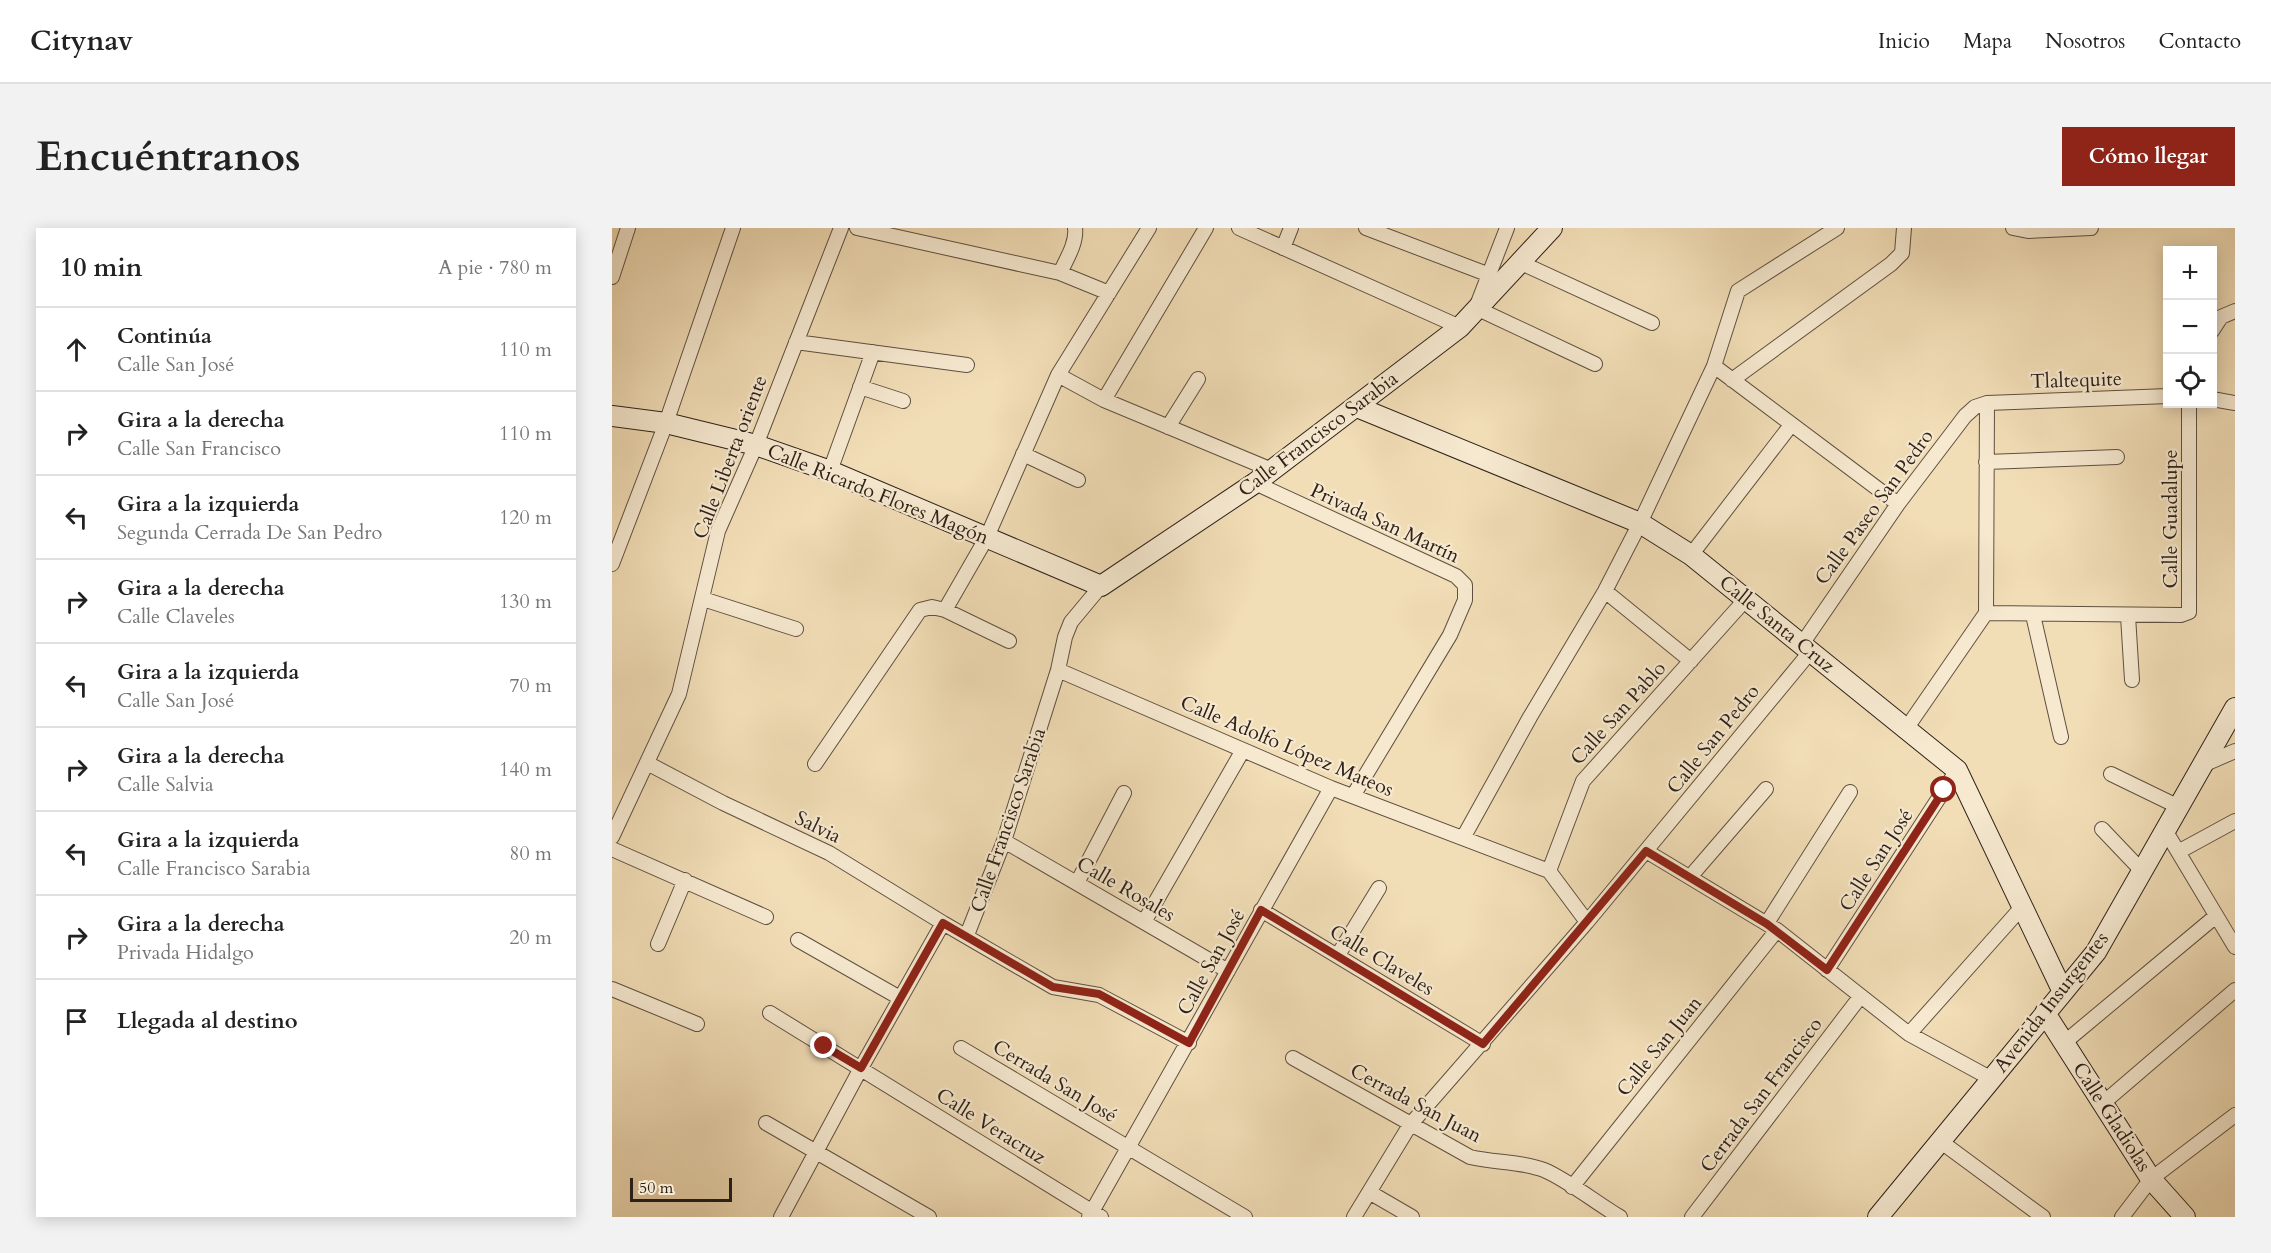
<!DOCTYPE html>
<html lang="es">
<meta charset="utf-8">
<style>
body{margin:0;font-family:Cardo,serif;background:#f2f2f2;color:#222}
.controls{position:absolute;right:18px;top:18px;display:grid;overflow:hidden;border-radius:0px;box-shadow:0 3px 15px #0003}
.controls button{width:54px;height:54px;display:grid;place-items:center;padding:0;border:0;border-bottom:2px solid #e0e0e0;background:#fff;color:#222;font:30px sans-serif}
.scale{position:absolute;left:18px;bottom:15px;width:102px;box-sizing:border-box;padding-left:6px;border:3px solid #2e2119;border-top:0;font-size:16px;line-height:21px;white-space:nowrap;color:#2e2119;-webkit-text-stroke:4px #f6e9d0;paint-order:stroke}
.stop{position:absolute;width:18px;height:18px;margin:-14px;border:4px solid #8f2418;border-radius:50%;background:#fff}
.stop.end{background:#8f2418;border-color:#fff;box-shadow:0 2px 6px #0008}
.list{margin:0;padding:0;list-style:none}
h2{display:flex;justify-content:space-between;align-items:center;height:78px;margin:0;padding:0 24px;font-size:26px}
h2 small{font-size:20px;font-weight:400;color:#767676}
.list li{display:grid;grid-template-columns:39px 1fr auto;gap:18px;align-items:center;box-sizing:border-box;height:84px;padding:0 24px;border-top:2px solid #e0e0e0}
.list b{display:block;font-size:22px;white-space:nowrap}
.list p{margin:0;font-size:20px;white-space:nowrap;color:#767676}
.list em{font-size:20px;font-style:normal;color:#767676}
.icon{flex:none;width:33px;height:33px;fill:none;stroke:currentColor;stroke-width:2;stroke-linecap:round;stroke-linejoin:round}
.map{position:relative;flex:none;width:1623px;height:989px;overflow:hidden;border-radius:0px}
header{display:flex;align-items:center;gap:36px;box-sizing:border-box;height:84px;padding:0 30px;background:#fff;border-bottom:2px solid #e0e0e0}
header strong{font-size:28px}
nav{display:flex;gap:33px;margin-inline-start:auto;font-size:21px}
.intro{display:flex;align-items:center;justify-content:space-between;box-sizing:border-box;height:144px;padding:0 36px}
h1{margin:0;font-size:42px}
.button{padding:15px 27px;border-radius:0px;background:#8f2418;color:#fff;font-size:21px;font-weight:700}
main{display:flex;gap:36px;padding:0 36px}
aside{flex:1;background:#fff;border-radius:0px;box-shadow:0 3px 15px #0003}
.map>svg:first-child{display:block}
</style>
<header>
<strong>Citynav</strong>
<nav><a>Inicio</a><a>Mapa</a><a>Nosotros</a><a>Contacto</a></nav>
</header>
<div class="intro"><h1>Encuéntranos</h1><a class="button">Cómo llegar</a></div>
<main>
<aside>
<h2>10 min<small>A pie · 780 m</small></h2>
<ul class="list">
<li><svg class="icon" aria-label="ahead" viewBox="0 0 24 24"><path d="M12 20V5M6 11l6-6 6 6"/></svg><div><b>Continúa</b><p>Calle San José</p></div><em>110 m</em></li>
<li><svg class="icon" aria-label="right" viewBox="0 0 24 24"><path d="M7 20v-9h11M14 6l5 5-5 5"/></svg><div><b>Gira a la derecha</b><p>Calle San Francisco</p></div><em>110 m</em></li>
<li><svg class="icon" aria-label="left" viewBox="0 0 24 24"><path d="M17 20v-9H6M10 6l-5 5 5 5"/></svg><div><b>Gira a la izquierda</b><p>Segunda Cerrada De San Pedro</p></div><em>120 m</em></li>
<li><svg class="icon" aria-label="right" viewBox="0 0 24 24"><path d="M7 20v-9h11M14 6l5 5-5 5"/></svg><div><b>Gira a la derecha</b><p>Calle Claveles</p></div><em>130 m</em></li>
<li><svg class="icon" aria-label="left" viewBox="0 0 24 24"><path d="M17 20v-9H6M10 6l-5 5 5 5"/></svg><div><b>Gira a la izquierda</b><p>Calle San José</p></div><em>70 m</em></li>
<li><svg class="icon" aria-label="right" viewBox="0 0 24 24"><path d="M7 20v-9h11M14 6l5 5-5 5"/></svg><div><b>Gira a la derecha</b><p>Calle Salvia</p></div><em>140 m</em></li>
<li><svg class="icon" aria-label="left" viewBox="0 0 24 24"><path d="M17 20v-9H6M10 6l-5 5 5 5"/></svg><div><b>Gira a la izquierda</b><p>Calle Francisco Sarabia</p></div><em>80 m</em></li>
<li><svg class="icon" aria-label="right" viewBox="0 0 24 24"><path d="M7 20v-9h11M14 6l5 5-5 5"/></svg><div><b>Gira a la derecha</b><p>Privada Hidalgo</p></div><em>20 m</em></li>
<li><svg class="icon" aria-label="arrive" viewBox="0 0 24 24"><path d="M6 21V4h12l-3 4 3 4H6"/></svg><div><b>Llegada al destino</b></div></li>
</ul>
</aside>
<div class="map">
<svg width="1623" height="989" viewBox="0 0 1623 989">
<rect width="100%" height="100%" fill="#f1ddb6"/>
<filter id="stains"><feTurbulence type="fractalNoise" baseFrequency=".00333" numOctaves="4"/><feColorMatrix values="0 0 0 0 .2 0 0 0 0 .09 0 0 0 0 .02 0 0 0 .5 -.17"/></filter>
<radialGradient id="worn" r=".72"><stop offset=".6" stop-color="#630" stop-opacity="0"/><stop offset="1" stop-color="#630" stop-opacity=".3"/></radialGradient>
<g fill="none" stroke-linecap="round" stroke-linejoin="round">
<g stroke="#5f5040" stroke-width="16">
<path id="street" d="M 245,0 L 448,45 C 454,32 465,15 463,0
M 627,0 L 848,99
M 754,0 L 875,46
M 895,0 L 864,80 L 983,136
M 1401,0 L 1416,3 L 1479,0
M 671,20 L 679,0
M 907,34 L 1040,95
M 448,45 L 497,65
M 0,49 L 16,0
M 1600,103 L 1609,89 L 1623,83
M 184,114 L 355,137
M 1102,138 L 1286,276
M 446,147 L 492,172 L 660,242
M 1120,152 L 1279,36 L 1290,25 L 1292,0
M 248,159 L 291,173
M 1600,171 L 1623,175
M 492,172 L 594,0
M 556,199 L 586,151
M 411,226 L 466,252
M 1374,234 L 1505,229
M 218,243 L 261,124
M 643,255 L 844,348 L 853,357 L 853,372 L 838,407 L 741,568
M 1079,327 L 1179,197
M 0,336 L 54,195 L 121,0
M 993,363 L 1079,433
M 91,371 L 184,401
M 333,382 L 375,309 L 446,147 L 537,0
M 1374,385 L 1569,387 L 1577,384 L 1577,176
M 1421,387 L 1449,509
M 1516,388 L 1520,452
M 1190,416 L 1286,276 L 1353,188 L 1363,179 L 1375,175 L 1556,168
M 446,442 L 719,560 L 937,643
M 1294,501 L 1374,385 L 1375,175
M 35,535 L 111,575 L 217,625 L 331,695 L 441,759 L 487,767 L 577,815
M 203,536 L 308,382 L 320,379 L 333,382 L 397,413
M 1591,537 L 1623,523
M 1499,546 L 1567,579
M 1490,601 L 1530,643
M 1553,602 L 1623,719
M 0,609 L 67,466 L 106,303 L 144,217 L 229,0
M 851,610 L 918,489 L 993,363 L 1028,295 L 1102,138 L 1126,63 L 1225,0
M 392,613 L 616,743
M 0,621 L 154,689
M 1034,623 L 1165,702 L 1297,806 L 1378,850
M 1566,624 L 1623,593
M 937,643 L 971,553 L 1134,371
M 937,643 L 975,694
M 1078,649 L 1154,561
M 465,655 L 512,565
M 649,682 L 871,816
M 532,694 L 631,522
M 1155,695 L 1238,564
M 355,707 L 392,613 L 446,442 L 453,409 L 459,394 L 489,358
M 186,712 L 288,770
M 46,716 L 73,652
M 726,727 L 767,660
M 1215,742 L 1345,542
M 0,761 L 85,796
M 158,785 L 489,989
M 1297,806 L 1411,678
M 1453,814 L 1604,688
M 349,820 L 633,989
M 681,830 L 858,929 C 883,935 909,933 932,942 C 954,951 986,976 1008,989
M 1490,876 L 1623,762
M 154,895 L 317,989
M 1328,913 L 1431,989
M 960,959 L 1165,702
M 757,964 L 800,989
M 169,989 L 249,840 L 331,695
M 477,989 L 719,560
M 742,989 L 798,897 L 975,694 L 1199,423
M 1080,989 L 1248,769
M 1510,989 L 1539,951 L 1623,887"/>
</g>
<g stroke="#2e2119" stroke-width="22">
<path id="secondary" d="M 745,179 L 1028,295 L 1079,327 L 1345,542 L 1451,764
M 0,188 L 54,195 L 144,217 L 218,243 L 489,358 L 643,255 L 848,99 L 940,0
M 1433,785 L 1539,951 L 1573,989
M 1266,989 L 1484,724 L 1623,480"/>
</g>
<use href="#street" stroke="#f6e9d0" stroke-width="14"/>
<use href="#secondary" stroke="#f6e9d0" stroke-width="20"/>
</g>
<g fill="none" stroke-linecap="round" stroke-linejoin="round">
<path stroke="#8f2418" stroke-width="8" d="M 212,818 L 249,840 L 331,695 L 441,759 L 487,766 L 577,815 L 649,682 L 871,816 L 1034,623 L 1155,696 L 1215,742 L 1332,562"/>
</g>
<g text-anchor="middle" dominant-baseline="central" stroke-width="4.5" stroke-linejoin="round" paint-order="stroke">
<g font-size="20" fill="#2e2119" stroke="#f6e9d0">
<text transform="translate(1464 152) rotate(-2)">Tlaltequite</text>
<text transform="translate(706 206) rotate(-37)">Calle Francisco Sarabia</text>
<text transform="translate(118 229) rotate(-69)">Calle Liberta oriente</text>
<text transform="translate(266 266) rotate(22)">Calle Ricardo Flores Magón</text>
<text transform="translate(1262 279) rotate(-54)">Calle Paseo San Pedro</text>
<text transform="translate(1558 291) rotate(-90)">Calle Guadalupe</text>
<text transform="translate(773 295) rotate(25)">Privada San Martín</text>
<text transform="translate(1165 396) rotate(39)">Calle Santa Cruz</text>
<text transform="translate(1006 485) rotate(-48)">Calle San Pablo</text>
<text transform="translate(1101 511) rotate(-51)">Calle San Pedro</text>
<text transform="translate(675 518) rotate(23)">Calle Adolfo López Mateos</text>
<text transform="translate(396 592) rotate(-71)">Calle Francisco Sarabia</text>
<text transform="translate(206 599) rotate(26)">Salvia</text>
<text transform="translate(1264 632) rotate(-57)">Calle San José</text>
<text transform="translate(514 661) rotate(30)">Calle Rosales</text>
<text transform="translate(770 732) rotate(31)">Calle Claveles</text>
<text transform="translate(599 734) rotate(-61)">Calle San José</text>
<text transform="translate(1439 774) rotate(-52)">Avenida Insurgentes</text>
<text transform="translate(1047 818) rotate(-51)">Calle San Juan</text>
<text transform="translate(443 853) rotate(31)">Cerrada San José</text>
<text transform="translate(1149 867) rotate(-53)">Cerrada San Francisco</text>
<text transform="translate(804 875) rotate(28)">Cerrada San Juan</text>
<text transform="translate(1500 889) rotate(57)">Calle Gladiolas</text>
<text transform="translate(379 898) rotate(32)">Calle Veracruz</text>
</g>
</g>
<rect width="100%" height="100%" filter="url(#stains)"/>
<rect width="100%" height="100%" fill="url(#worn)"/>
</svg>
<div class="controls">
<button>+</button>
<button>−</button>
<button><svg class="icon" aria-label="locate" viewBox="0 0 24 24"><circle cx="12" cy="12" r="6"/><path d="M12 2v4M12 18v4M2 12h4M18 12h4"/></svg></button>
</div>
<div class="scale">50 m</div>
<div class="stop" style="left:1332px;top:562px"></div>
<div class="stop end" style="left:212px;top:818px"></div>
</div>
</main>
